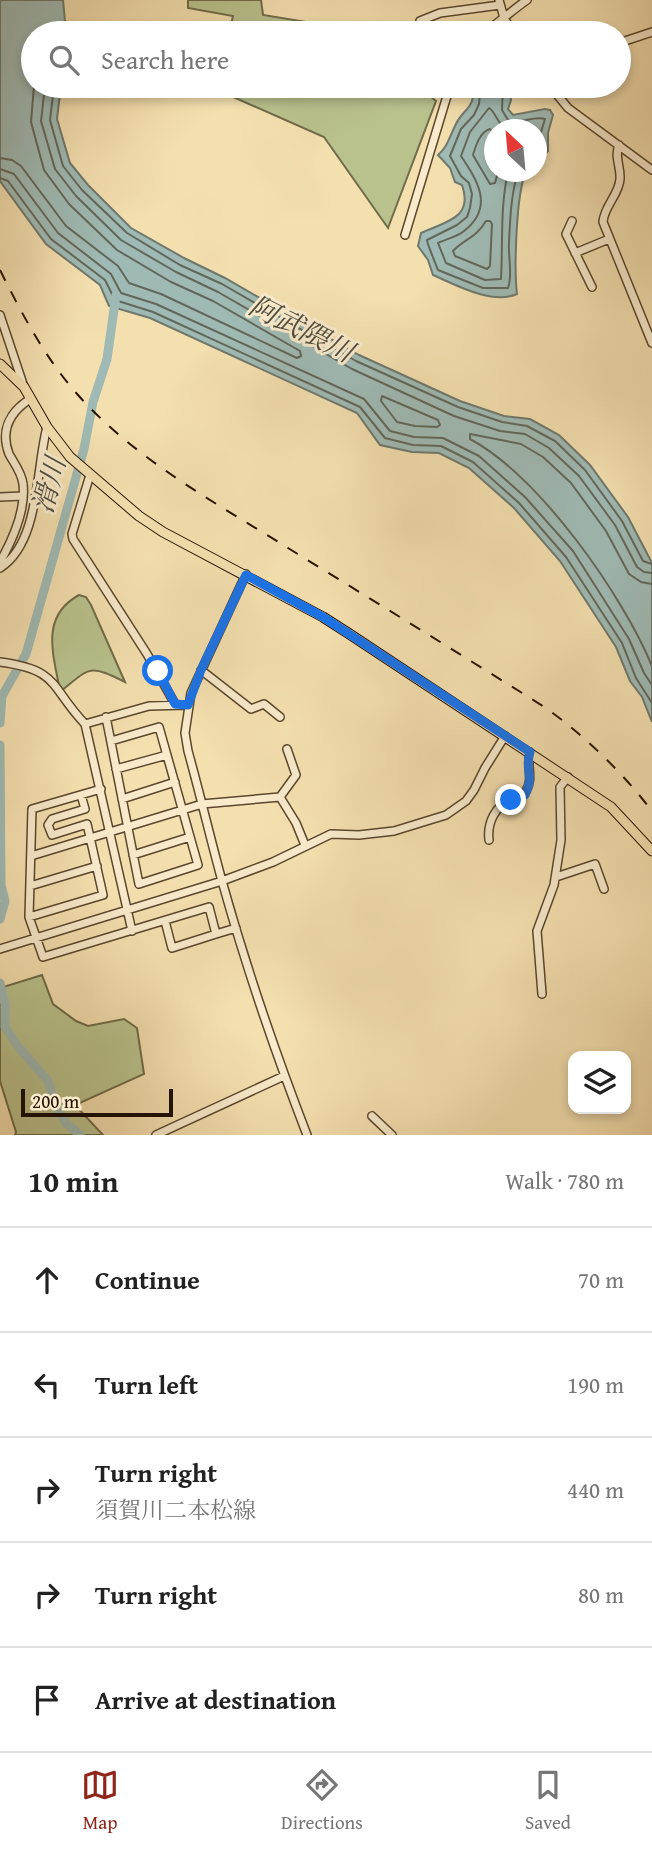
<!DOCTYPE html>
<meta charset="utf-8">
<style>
body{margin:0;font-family:"Gentium Book Plus","Noto Serif JP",serif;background:#f2f2f2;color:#222}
.controls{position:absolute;right:21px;bottom:21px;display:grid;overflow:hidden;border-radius:14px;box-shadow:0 4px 10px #0003}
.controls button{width:63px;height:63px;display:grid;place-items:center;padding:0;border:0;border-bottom:2px solid #e0e0e0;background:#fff;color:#222;font:35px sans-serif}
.compass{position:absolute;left:484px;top:119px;width:63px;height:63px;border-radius:50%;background:#fff;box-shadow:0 4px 10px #0003;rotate:334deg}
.scale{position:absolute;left:21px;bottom:18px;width:152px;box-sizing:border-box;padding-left:7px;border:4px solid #261402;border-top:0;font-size:19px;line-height:24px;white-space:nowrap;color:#261402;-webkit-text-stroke:5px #f8eacb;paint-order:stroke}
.stop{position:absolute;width:21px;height:21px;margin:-16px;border:5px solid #1a73e8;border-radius:50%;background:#fff}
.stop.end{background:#1a73e8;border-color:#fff;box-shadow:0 2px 7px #0008}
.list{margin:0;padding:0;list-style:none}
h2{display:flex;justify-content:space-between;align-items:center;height:91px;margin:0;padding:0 28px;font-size:30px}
h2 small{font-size:23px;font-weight:400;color:#767676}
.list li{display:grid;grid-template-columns:46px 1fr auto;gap:21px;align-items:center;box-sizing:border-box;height:105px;padding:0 28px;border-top:2px solid #e0e0e0}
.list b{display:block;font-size:26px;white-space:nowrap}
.list p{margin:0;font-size:23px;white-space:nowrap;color:#767676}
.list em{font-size:23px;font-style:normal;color:#767676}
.icon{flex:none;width:38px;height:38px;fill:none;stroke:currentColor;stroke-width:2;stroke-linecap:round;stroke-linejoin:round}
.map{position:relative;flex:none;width:652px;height:1135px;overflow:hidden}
.search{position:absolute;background:#fff;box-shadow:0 4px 10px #0003;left:21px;right:21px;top:21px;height:77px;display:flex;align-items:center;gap:18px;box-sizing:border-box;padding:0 24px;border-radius:38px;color:#767676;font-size:26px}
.sheet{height:616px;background:#fff}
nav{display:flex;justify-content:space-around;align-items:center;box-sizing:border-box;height:98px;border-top:2px solid #e0e0e0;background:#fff;font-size:19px;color:#767676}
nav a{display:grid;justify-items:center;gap:4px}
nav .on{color:#8f2418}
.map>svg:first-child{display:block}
</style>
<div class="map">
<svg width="652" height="1135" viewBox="0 0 652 1135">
<rect width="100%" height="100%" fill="#f4dfaf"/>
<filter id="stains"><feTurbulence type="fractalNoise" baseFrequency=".00286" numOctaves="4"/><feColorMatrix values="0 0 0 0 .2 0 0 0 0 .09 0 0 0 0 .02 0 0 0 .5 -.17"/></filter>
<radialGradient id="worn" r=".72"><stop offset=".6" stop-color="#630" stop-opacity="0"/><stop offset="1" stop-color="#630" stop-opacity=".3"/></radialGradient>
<path fill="#b9c28d" stroke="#706b48" stroke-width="2" d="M 188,0 L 261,0 L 263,15 L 349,29 L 354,33 L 229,33 L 233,16 L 188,8 Z
M 216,86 L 418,86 L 436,101 L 388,228 L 324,137 L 215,89 Z
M 79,595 L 86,597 L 91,605 L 125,682 C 88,664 91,667 60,692 C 54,655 39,617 79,595 Z
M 42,975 L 53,1004 L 76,1021 L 88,1026 L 124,1019 L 137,1028 L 144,1074 L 75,1105 L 103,1135 L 15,1135 L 16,1132 L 0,1081 L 0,988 Z"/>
<path fill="#9fbab4" stroke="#6f786d" stroke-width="2" d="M 0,0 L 63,0 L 66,33 L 33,33 L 33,86 L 61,86 L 57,119 L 70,163 L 88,185 L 131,228 L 184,258 L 225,278 L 359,355 L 460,401 L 504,416 L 530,419 L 559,435 L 590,465 L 628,517 L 652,563 L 652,722 L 642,697 L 630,681 L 616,647 L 560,561 L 514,508 L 469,468 L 439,453 L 412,452 L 380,445 L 357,413 L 150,318 L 109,306 L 100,285 L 46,244 L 0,181 Z
M 473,86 L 510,86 L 511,100 L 508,109 L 513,115 L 545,109 L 550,110 L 553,115 L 548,133 L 548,151 L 537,162 L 536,130 L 494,130 L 494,172 L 526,172 C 516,193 514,269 517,294 C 492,305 456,285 433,275 L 428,260 L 418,246 L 421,233 C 444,222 474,219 462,185 L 455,182 L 450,168 L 438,155 C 448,146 449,138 455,126 C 462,109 476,109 473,86 Z"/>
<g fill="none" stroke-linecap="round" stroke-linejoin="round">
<path stroke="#62675b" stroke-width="2" d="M 45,86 L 41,121 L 55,169 L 76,196 L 121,240 L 176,272 L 218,292 L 352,369 L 454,416 L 500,431 L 525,434 L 549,448 L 579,476 L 615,525 L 637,567 L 644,572 L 652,573
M 54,86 L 50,120 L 63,166 L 82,190 L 127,233 L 180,265 L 222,284 L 356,361 L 458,407 L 502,422 L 527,426 L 555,441 L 585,470 L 622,521 L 643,561 L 652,564
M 481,86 L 479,104 L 474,115 L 461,129 L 450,156 L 461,176 L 469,183 L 472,194 L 470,208 L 467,217 L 457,225 L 427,240 C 427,243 436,265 438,270 L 483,288 L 508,288 C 513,274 508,258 509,243 C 510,220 511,194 518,172
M 503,86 L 502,110 L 508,120 C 521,125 533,115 545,119 L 541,132 L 541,148 L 536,152
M 507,130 C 497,124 496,112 489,108 L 470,132 L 461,156 C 477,180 495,207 464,231 C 457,237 446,239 438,243 L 446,263 L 485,280 L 501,279 C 503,243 500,207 508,172
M 494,134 L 490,129 C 480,132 476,145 473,155 L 490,184 L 495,183 L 498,172
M 0,158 L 12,160 L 21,166 L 66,226 L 118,266 L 129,283 L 161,294 L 297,358 L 301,356 L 300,351 L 213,301 L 171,282 L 117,250 L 69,204 L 44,170 L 31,122 L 34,86
M 0,169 L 14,174 L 58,233 L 111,274 L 121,293 L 156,304 L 364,399 L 390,431 L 414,437 L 443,438 L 479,456 L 525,497 L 573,551 L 629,639 L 644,673 L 652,685
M 0,178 L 8,181 L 51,239 L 105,280 L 115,300 L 153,312 L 360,407 L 385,438 L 413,445 L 441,446 L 473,462 L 519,503 L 566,557 L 622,643 L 636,678 L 652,703
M 486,221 L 490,221 L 492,224 L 490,266 L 487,269 L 455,256 L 453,251 C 464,239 476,238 486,221 Z
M 382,396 L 438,420 L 440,425 L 437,427 L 415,426 L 397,422 L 381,401 Z
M 652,584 L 641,582 L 629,574 L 606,531 L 571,483 L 543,457 L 521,444 L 470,434 L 470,439 C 540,477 622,594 652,666"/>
<path stroke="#9fbab4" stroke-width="9" d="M 0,723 L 2,696 L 26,654 L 84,449 L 93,402 L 107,359 L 116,295
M 0,745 L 1,885 L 5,901 L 0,919
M 0,983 L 5,1004 L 5,1027 L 20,1049 L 48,1081 L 56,1108 L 66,1123 L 80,1135"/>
<g stroke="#5a472d" stroke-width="10">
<path id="minor" d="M 499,0 L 504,18 L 513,33
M 420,21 L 440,13 L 500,5
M 483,33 C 499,23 511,11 527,0
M 619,43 L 652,32
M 550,86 L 568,108 L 652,170
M 619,145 C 614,157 621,167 620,179 C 619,195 604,206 603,222 L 652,343
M 572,221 L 566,234 L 592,287
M 405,235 L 450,86
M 575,253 L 609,239
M 0,315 L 23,384
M 90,475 L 72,534 L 73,539 L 147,654 L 175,704
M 0,497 L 23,496
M 0,562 C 13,539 26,510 23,484 C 22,473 14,463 9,454 C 0,430 10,412 30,399
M 0,568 C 40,543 36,467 47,427
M 246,574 L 191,693 L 185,733 L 188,751 C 200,794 210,837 222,881 C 246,967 275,1052 307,1135
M 0,662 C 60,670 49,686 85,724
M 201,670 L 251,709 L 264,704 L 280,717
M 106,717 L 139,884 L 198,865 L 159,727 L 111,741
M 287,749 L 296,775 L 280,797 L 296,823 L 305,845
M 116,769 L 167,755
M 101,789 L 32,809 L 29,917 L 43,957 L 209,907 L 216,934 L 172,948 L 165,921
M 122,799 L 175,782
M 489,840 C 487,823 495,805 513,799 C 519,797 523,798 526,791 C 534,778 526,765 530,752
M 133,855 L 190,837
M 31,856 L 202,804 L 280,797
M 556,877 L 595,864 L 604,889
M 30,886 L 97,866
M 29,917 L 103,895 L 87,824 L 52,835 L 48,825 L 52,819 L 85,809 L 81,795
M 132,931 L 85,724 L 149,706 L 188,705
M 216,934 L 236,928
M 0,949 L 222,881 L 273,862 L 331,834 L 359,835 L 394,831 L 446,815 L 466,801 L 474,790 L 485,768 L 505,736
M 542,994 L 537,931 L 554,885 L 561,840 L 560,787 L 568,777
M 372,1116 L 392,1135
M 156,1135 L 284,1076"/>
</g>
<g stroke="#261402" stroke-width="11">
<path id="major" d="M 0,364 L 24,387 L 47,427 L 70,457 L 139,516 L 163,532 L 323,617 L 348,633 L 611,807 L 652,851"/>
</g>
<use href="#minor" stroke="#f8eacb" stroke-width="7"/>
<use href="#major" stroke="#f4dfaf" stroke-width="9"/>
<path stroke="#261402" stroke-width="2" stroke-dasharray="12 12" stroke-linecap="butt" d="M 0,270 C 22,314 45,358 78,395 C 136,460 216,503 288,548 C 374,601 460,654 546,708 C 587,738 621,771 652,811"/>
</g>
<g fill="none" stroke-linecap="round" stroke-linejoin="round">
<path stroke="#1a73e8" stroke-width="9" d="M 158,671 L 175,704 L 188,705 L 201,670 L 246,575 L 323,617 L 530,752 C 524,770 535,775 525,795 L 511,800"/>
</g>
<g text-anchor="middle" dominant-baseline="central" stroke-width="6" stroke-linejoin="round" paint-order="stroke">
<g font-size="28" font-style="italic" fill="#504e40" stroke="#f8eacb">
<text transform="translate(302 328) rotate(27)">阿武隈川</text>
<text transform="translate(48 485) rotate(-75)">滑川</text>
</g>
</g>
<rect width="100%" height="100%" filter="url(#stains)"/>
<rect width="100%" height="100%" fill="url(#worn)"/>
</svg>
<div class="controls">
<button><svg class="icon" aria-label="layers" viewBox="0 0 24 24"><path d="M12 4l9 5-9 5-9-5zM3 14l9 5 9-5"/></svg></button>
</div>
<svg class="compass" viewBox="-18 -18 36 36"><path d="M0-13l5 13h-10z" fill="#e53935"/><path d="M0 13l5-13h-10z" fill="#767676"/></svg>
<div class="scale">200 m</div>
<div class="stop" style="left:158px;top:671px"></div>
<div class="stop end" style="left:511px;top:800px"></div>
<div class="search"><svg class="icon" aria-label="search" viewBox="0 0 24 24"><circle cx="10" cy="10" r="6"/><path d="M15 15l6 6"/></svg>Search here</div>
</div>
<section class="sheet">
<h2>10 min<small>Walk · 780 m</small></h2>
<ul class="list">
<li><svg class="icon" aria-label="ahead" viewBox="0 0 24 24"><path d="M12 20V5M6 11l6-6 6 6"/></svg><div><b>Continue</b></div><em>70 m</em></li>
<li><svg class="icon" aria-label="left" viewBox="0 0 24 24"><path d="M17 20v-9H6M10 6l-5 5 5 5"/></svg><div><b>Turn left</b></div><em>190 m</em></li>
<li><svg class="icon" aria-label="right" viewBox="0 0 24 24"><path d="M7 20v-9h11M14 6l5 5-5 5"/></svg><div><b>Turn right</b><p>須賀川二本松線</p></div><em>440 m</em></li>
<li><svg class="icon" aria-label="right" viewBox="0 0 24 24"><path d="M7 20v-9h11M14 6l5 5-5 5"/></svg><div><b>Turn right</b></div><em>80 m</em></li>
<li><svg class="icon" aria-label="arrive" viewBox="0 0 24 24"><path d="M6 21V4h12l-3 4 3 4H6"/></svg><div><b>Arrive at destination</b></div></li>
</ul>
</section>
<nav>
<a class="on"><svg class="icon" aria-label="map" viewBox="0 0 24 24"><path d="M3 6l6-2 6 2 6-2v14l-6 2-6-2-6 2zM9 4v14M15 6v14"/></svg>Map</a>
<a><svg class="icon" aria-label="directions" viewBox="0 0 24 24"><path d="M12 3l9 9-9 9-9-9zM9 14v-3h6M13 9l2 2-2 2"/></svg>Directions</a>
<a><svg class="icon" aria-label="saved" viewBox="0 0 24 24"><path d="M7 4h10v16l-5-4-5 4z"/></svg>Saved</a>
</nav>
